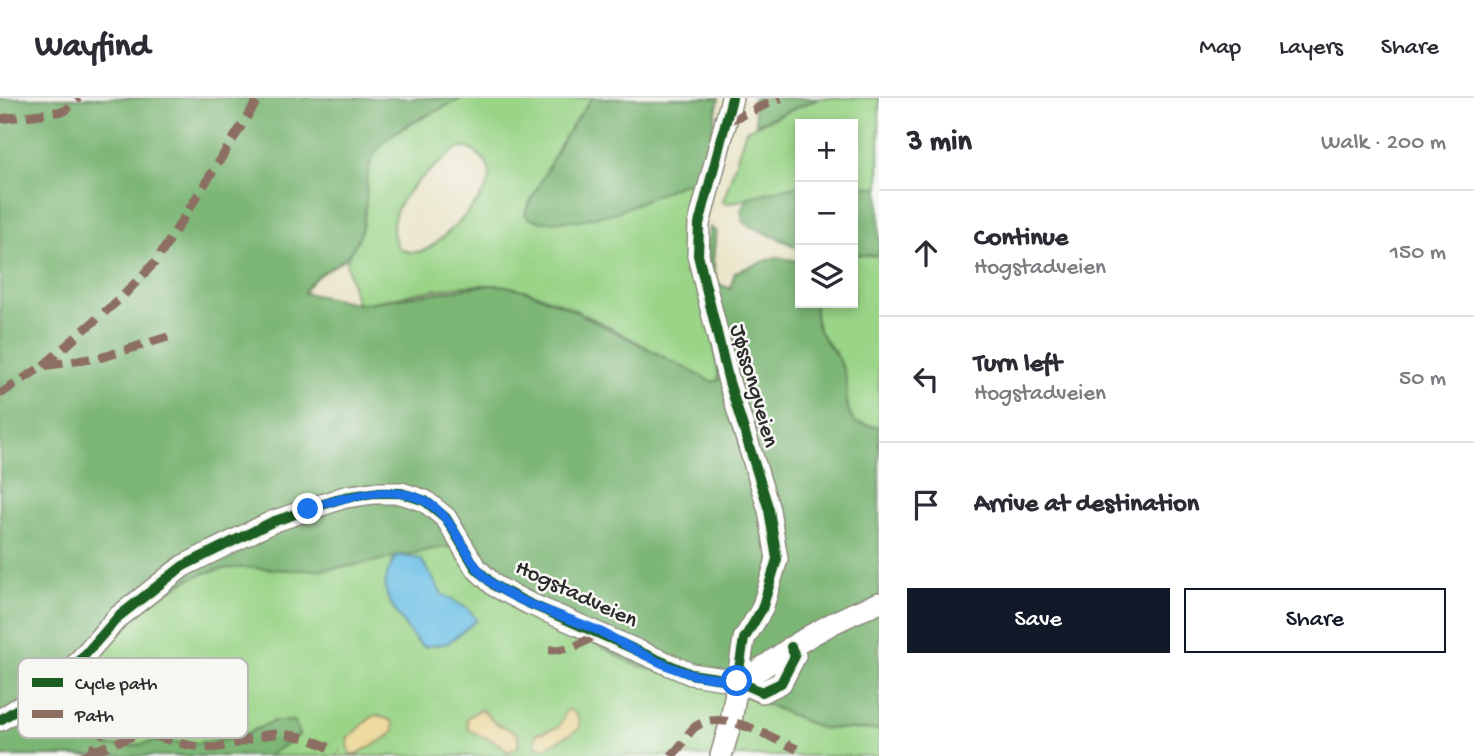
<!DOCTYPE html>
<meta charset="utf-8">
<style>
body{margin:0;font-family:"Gochi Hand",sans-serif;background:#f2f2f3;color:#2b2b33}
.controls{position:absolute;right:21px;top:21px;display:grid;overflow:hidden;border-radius:0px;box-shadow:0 4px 10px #0003}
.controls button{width:63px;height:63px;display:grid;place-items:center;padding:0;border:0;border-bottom:2px solid #e1e1e2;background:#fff;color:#2b2b33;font:35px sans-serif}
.stop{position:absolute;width:21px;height:21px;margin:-16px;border:5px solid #1a73e8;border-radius:50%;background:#fff}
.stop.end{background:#1a73e8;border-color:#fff;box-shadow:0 2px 7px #0008}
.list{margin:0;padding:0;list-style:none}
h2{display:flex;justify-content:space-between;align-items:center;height:91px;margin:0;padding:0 28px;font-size:30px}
h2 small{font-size:23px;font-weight:400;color:#7c7c81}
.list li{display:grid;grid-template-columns:46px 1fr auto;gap:21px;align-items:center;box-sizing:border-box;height:126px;padding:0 28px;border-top:2px solid #e1e1e2}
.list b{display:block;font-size:26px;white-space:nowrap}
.list p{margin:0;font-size:23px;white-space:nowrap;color:#7c7c81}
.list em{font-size:23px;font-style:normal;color:#7c7c81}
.actions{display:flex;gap:14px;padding:21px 28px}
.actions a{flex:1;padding:16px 0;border:2px solid #111827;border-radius:0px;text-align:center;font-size:24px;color:#111827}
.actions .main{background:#111827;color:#fff}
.icon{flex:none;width:38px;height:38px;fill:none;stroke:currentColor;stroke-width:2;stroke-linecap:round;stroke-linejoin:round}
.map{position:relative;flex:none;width:879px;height:658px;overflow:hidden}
header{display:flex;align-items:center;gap:42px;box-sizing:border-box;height:98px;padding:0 35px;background:#fff;border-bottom:2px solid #e1e1e2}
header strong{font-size:33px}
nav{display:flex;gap:38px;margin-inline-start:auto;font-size:24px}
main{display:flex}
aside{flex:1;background:#fff}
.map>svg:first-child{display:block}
</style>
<header>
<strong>Wayfind</strong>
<nav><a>Map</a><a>Layers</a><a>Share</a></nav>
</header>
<main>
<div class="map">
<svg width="879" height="658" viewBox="0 0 879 658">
<rect width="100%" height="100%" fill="#f6f6f2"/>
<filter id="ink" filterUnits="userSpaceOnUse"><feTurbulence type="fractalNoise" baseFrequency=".0143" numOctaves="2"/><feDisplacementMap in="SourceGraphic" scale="14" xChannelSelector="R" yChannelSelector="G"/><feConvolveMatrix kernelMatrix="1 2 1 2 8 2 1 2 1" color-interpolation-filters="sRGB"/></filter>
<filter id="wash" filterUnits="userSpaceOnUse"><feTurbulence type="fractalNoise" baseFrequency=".00686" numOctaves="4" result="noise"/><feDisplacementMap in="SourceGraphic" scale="28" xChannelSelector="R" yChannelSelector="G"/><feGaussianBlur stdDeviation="1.57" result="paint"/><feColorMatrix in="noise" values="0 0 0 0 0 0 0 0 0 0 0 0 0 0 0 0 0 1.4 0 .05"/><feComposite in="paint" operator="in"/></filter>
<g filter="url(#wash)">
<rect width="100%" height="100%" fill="#eae5c8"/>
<path fill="#9ad487" stroke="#628059" stroke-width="2" fill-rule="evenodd" d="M 462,0 L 592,0 L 565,38 L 528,108 L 614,115 L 681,86 L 696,86 L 719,283 L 707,283 C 653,254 562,196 504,188 C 466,182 401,199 361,206 L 356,203 L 346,164 L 364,122 L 367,79 L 373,53 L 386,39 ZM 467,50 C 479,55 490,64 490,78 C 490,96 442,144 425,152 C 416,156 408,154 399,151 C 375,108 429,75 456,51 Z
M 820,0 L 879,0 L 879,90 L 853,86 L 853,26 L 800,26 L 800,87 L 726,106 L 723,104 L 746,32 Z
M 853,156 L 879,158 L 879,329 L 855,325 C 842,307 850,289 842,268 C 832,241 813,242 815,205 L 853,205 Z
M 445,449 L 453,450 L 480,482 L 633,566 L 745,596 L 820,630 L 879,632 L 879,658 L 268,658 L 299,637 L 274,623 L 242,638 L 192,646 L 155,643 L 133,648 L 107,648 L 100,637 L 80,570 C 111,539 160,490 202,476 C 239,464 266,473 303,472 C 350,472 399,457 445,449 Z"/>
<path fill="#7bb674" stroke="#537050" stroke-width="2" d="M 0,0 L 462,0 C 425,21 369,32 367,82 C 366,106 366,128 354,149 C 342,170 314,172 304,195 L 361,206 L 479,188 L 502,187 L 527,193 L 567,209 L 712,284 L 719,282 L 705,155 L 710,129 L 716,134 L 713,162 L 717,185 L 730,191 L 735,174 L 776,159 L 800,163 L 800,205 L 815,205 C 813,239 830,242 842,268 C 852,289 840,304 855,325 L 879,329 L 879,632 L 820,630 L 745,596 L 633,566 L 480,482 L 453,450 L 445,449 C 399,457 350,472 303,472 C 266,473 239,464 202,476 C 160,490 111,539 80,570 L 100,637 L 107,648 L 133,648 L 155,643 L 192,646 L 242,638 L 274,623 L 295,623 L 299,637 L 268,658 L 0,658 Z
M 592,0 L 719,0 L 702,84 L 681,86 L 614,115 L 581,122 L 543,124 L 528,120 L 525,115 L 528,108 L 565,38 Z
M 753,0 L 820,0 L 756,26 Z
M 853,86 L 879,90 L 879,158 L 853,156 Z
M 800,87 L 800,151 C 781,140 762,135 743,124 L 741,112 L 749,99 Z"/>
<path fill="#eeda9e" stroke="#8c8264" stroke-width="2" d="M 567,611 C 578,615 580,620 579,631 L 545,650 L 539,649 L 535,645 L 536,636 L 559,629 Z
M 479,612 L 484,613 L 495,625 L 517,635 L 519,648 L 508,654 C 497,640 482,641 468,631 L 467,620 Z
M 377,617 L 392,623 L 394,633 C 385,644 369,647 358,656 L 350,656 L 347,640 C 359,634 364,621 377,617 Z"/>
<path fill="#6ac0e7" stroke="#4a7689" stroke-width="2" d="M 397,457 L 421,461 L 442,496 L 468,511 L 477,522 L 448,545 L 424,549 C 414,542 409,534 402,523 C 384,497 378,487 397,457 Z"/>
</g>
<g filter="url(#ink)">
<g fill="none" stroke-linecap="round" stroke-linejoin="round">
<g stroke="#8a887a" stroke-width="24">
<path id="minor" d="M 737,583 C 757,575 772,563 789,551 C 816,533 849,516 879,505
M 0,622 L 62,583 L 118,519 L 183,468 L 272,424 L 345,399 L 373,395 L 401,395 L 425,403 L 446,420 L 475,469 L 495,488 L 528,505 L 691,576 L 737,583 L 762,594 L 781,585 L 795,558 L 791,549
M 721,658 L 731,624 L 744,541 L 762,511 L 777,461 L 769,412 L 729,284 L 698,157 L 699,126 L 732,0"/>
</g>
<use href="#minor" stroke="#fff" stroke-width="21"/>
<path stroke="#8d6e63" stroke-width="9" stroke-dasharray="18 9" stroke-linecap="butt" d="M 0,21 L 65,13 L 79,0
M 728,23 L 781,0
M 43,268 L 122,199 L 157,162 L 259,0
M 0,296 L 43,268 L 103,259 L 171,238
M 549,552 C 570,552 582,547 599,534
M 62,583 C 85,588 97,604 115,618 C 132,632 179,647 201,649 C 228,653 250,637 275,636 C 298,636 318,643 337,654
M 91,654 L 146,633
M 82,658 L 91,654 L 112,615
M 671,658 C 682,649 688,634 695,629 C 723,609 770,640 797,651"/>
<g stroke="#f6f6f2" stroke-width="15">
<path id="cycleway" d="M 732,0 L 699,126 L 698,157 L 729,284 L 769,412 L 777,461 L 762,511 L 744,541 L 737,583
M 0,622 L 62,583 L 118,519 L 183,468 L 272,424 L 345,399 L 373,395 L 401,395 L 425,403 L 446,420 L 475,469 L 495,488 L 528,505 L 691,576 L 737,583 L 762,594 L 781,585 L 795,558 L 791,549"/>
</g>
<use href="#cycleway" stroke="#1b5e20" stroke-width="10"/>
</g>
</g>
<g fill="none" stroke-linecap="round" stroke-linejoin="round" filter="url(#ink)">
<path stroke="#1a73e8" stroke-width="9" d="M 308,411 C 351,397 413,378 446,421 C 464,444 471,472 497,489 C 528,509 565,518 599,533 C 629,548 657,566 690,576 C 705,580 722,581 737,583"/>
</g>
<g text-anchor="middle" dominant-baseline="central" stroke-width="5" stroke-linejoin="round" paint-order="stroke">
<g font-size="23" fill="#2b2b2b" stroke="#f6f6f2">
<text transform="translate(753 288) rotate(74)">Jøssongveien</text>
<text transform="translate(576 497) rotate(25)">Hogstadveien</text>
</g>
</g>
<rect x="18" y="560" width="230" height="80" rx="10" fill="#f6f6f2" stroke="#b9b9b6" stroke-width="2"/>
<rect x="32" y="580" width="31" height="9" fill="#1b5e20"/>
<rect x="32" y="612" width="31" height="8" fill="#8d6e63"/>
<g font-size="19" fill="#2b2b2b">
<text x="75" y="591">Cycle path</text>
<text x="75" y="623">Path</text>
</g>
</svg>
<div class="controls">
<button>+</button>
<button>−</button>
<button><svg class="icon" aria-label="layers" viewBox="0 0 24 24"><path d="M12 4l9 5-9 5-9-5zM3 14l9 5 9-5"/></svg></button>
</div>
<div class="stop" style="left:737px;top:583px"></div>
<div class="stop end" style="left:308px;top:411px"></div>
</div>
<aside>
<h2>3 min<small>Walk · 200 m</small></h2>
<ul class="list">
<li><svg class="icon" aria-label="ahead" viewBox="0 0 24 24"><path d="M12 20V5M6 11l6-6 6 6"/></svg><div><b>Continue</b><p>Hogstadveien</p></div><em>150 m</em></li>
<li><svg class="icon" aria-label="left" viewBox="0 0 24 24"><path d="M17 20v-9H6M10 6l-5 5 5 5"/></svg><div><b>Turn left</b><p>Hogstadveien</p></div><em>50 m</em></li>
<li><svg class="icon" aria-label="arrive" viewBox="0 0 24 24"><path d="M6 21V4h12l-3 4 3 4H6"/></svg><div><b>Arrive at destination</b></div></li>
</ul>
<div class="actions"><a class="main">Save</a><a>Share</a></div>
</aside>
</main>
